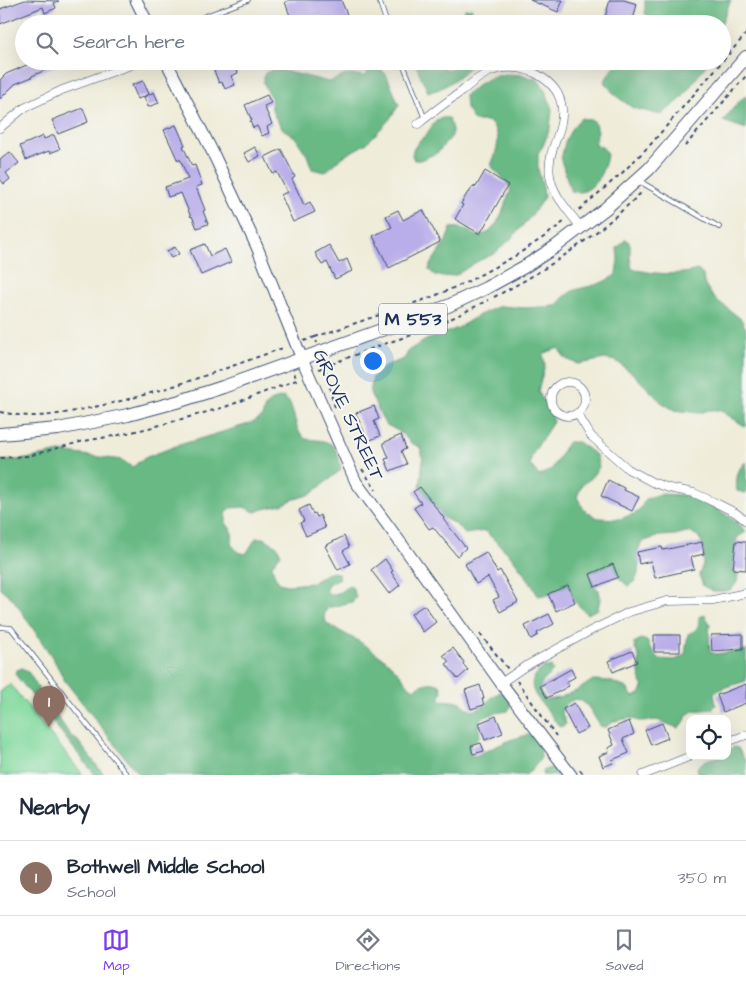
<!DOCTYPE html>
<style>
body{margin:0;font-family:"Architects Daughter",sans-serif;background:#f2f2f3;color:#1f2937}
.controls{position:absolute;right:15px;bottom:15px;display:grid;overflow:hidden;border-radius:10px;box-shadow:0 5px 20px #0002}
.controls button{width:45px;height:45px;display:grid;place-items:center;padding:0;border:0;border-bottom:1px solid #e0e1e3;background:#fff;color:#1f2937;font:25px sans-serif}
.you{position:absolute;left:372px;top:360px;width:18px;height:18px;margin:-12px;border:4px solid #fff;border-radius:50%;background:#1a73e8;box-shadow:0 0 0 8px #1a73e833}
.badge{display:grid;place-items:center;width:32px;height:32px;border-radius:50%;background:#7c3aed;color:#fff;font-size:16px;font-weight:700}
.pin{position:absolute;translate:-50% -41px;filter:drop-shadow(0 1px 2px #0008)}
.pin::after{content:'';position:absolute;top:26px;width:18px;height:15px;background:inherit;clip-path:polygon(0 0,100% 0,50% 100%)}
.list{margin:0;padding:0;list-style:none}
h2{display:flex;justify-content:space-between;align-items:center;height:65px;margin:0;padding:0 20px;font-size:21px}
h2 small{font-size:16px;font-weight:400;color:#747a83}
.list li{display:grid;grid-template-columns:32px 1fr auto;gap:15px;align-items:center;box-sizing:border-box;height:75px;padding:0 20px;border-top:1px solid #e0e1e3}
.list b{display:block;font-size:19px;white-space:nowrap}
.list p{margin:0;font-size:16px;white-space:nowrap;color:#747a83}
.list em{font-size:16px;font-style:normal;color:#747a83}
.icon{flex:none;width:28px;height:28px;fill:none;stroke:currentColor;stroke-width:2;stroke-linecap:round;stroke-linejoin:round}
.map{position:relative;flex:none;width:746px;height:775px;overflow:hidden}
.search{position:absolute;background:#fff;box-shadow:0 5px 20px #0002;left:15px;right:15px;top:15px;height:55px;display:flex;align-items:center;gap:12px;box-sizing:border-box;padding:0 18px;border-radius:28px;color:#747a83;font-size:19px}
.sheet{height:140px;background:#fff}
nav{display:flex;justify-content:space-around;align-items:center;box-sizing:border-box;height:70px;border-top:1px solid #e0e1e3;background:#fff;font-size:14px;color:#747a83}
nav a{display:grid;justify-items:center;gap:2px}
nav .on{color:#7c3aed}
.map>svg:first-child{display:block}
</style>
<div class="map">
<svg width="746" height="775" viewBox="0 0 746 775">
<rect width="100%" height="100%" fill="#f6f6f2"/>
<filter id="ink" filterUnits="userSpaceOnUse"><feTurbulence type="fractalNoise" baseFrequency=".02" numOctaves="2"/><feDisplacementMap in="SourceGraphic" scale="10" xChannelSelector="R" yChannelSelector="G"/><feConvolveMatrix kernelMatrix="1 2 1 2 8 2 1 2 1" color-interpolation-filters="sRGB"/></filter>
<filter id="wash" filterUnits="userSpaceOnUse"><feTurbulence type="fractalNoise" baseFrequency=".0096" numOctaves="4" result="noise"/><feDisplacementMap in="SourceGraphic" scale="20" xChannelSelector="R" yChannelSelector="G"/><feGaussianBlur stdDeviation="1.12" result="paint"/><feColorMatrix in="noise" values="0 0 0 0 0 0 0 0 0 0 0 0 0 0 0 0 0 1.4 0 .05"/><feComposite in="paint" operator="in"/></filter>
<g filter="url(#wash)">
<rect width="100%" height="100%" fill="#efecd9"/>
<path fill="#81d99d" stroke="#4e847e" d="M 10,684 L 83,775 L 0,775 L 0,692 Z"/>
<path fill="#68b984" stroke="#427471" d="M 645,0 L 731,0 L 721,24 L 651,24 L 645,12 Z
M 472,8 L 470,19 L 468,24 L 433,24 L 447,20 L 452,22 L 460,21 L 465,9 Z
M 414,61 L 436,61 C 439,69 446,70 453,69 L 461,61 L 476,61 C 464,72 444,91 428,92 Z
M 620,61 L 709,61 L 681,99 L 661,115 L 633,108 L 616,96 L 604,82 L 613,68 Z
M 274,69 L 293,73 L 329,82 L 346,75 L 359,75 L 364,77 L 370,69 L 382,70 L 387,76 L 399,105 L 389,120 L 367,143 L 344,156 L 325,172 L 312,169 L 307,155 L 295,137 L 283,129 L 275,117 L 271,106 L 272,102 L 271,98 L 263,82 L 265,73 Z
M 508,74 L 523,75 L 538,80 L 544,88 L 550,102 L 552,110 L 550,128 L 543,146 L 538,153 L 538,169 L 543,188 L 544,197 L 532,215 L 512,238 L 494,254 L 478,261 L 456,275 L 443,277 L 435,275 L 429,270 L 430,265 L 446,241 L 451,228 C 462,226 468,231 477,236 C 481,235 486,234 489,232 C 502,221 504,204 511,190 C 508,181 497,173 491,166 C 497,148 504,135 488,121 L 474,121 L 466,108 L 465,95 L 481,83 L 494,76 Z
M 746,96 L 746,129 L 723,121 L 739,101 Z
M 443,118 L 449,118 L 452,129 L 452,136 L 437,153 L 420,160 L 414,160 L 412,155 L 413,150 L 419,141 L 426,135 L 436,120 Z
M 581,118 L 594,121 L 598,131 L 596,137 L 595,145 L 602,147 L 607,152 C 607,166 595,192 579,192 C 576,192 573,191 571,191 L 561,160 L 565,142 L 572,128 Z
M 626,239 L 630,244 L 630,257 L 632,269 C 654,274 676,276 698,270 L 703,275 L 704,283 L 713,297 L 741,319 L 746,329 L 746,427 L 720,410 L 709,410 L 699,413 L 674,410 L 661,402 L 632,373 L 616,361 L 605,359 L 579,364 L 566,359 L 558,348 L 543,354 L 545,365 L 538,391 L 554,420 L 532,455 L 530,464 L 539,476 L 552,469 L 568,442 L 578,442 L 596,455 L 599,467 L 591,478 L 582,485 L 577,497 L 584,510 L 598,518 L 620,519 L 638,512 L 646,499 L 659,494 L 682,495 L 703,500 L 728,516 L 740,525 L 746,532 L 738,537 L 736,541 L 733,569 L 738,575 L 737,582 L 731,590 L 715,592 L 703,586 L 699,575 L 703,564 L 704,554 L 702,542 L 697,535 L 687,532 L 675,535 L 659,536 L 642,542 L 637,552 L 639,564 L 638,574 L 635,581 L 628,586 L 618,577 L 613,565 L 590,573 L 595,586 L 599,590 L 600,599 L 598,609 L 587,614 L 575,602 L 568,585 L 548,594 L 538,596 L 529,580 L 511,556 L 485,531 L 465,534 L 455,524 L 444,518 L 420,487 L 423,459 L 420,447 L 411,443 L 400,432 L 385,424 L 370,393 L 373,377 L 385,366 L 404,359 L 409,350 L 426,340 L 458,328 L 477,316 L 500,306 L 526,308 L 556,306 C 573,286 575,291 598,284 C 604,282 610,278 616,275 L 618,260 L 617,248 Z
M 283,397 L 290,403 L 298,430 L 305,439 C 331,441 337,441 341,470 L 311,494 L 292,500 L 282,505 L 264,509 L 255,512 L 244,507 L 231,508 L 226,514 L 226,523 C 232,530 234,535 231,544 L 238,552 L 246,554 L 256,538 L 264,538 L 277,546 L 281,554 L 272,565 L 274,574 L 279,583 L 287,585 L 312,583 L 326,574 L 334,572 L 338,574 L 340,578 L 328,584 L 326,590 L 330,595 L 340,592 L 350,585 L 354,590 L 356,598 L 352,602 L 327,608 L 324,616 L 327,624 L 360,642 L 386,660 L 400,674 L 407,684 L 414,689 C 423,684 430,680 440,685 L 442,692 L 440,696 L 440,700 L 461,702 L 466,708 L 472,711 L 481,708 L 492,697 L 500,692 L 507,696 L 511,706 L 508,711 L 495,713 L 480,719 L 478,726 L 480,736 L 475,741 L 470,743 L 469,754 L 475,756 L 510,740 L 530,734 L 540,743 L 541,758 L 532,770 L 525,775 L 139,775 L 65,681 L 54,660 L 13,599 L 0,588 L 0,461 L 26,459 L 60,452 L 122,460 L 132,467 L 136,465 L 138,462 L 147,457 L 176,446 L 252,423 L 262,417 L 265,407 L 273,400 Z
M 746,462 L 746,493 L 737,491 C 736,481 736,469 746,462 Z
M 705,615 L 710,624 L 709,635 L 710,651 L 715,654 L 746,650 L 746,681 L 726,687 L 714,693 L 716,705 L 712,709 L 693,711 L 687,715 L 685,721 L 678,728 L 657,720 L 639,721 L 630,718 L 614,721 L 605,727 L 603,727 L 599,725 C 590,708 578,685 561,711 L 566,724 L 561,727 C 555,723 553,717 548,711 C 541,702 526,689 535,676 C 537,673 541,670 544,667 L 551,667 L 553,671 L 540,685 L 540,692 L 545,700 L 559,698 L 578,690 L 593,680 L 609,681 L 627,688 L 633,697 L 640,694 L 643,688 L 639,673 L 639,656 L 635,649 L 634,643 L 641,639 L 647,641 L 652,651 L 659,659 L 675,660 L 685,655 L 688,634 C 697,630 699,628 699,617 Z
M 22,668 L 29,673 L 41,693 L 71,736 L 78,741 L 104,775 L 95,775 L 15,674 L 17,670 Z
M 734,747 L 738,748 L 746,762 L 746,775 L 713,775 L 711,773 L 699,775 L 697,768 C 703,759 717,756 727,756 L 727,751 Z
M 554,767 L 561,775 L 542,775 L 544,770 Z"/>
<g id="blocks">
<path fill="#b9aee9" d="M 25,0 L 59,1 L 54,3 L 56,8 L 45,13 L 43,7 L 0,24 L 0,9 Z
M 290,0 L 341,0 L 351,24 L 326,24 L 323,16 L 304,24 L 293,24 L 285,2 Z
M 530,0 L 563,0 L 558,12 Z
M 610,0 L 624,0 L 637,4 L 632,24 L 603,24 Z
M 36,61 L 65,61 L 32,76 L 32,77 L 15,84 L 0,99 L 0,80 L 6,74 Z
M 223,61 L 228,61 L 229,64 L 233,62 L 238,73 L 231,76 L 235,85 L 225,89 L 222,82 L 219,83 L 212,66 Z
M 143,81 L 149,94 L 138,99 L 132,85 Z
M 154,92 L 159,103 L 148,107 L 144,97 Z
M 267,95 L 271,103 L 264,106 L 272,124 L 267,127 L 269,133 L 262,136 L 257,126 L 253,128 L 250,121 L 252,121 L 245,105 Z
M 83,108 L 88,122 L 58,134 L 52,120 Z
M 176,125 L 185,145 L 183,146 L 192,166 L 195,165 L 202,185 L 196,187 L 205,210 L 203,211 L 208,224 L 197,228 L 192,216 L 191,217 L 181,193 L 168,197 L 165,187 L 188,179 L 180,159 L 178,161 L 164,130 Z
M 54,135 L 60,149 L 50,153 L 49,151 L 26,160 L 20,146 L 43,136 L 44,139 Z
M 255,147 L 260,156 L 249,162 L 244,153 Z
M 281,149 L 295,177 L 292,179 L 304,205 L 310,202 L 315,212 L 293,222 L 281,195 L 287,192 L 277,172 L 273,174 L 265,157 Z
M 10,152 L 19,163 L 6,173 L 10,179 L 4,184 L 0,179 L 0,160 Z
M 485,171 L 508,185 L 480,234 L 455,219 L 463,205 L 461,204 L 468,192 L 469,193 L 473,186 L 476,187 Z
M 398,210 L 403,220 L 423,210 L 440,242 L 389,268 L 373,236 L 392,227 L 386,216 Z
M 205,244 L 210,256 L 225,249 L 231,262 L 201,275 L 190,250 Z
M 329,245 L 339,263 L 347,259 L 352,271 L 335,279 L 327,262 L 322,265 L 315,253 Z
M 175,247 L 179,254 L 171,258 L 167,251 Z
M 374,406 L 379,419 L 374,421 L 380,436 L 368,441 L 356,413 Z
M 401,435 L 406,449 L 401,451 L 407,464 L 390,471 L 385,459 L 389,458 L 383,443 Z
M 608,480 L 624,488 L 624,490 L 639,497 L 632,511 L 601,496 Z
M 420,487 L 444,518 L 443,519 L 466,548 L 457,556 L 433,527 L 429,529 L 414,508 L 421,503 L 413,492 Z
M 309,505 L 313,514 L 315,513 L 317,517 L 320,515 L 325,528 L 306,536 L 300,523 L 304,521 L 299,510 Z
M 344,536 L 349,547 L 343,551 L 350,564 L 338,570 L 325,546 Z
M 736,541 L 746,542 L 746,570 L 733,569 Z
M 702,542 L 704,554 L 691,557 L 694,569 L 655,578 L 651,561 L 639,564 L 637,552 L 662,547 L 663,550 Z
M 486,552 L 497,572 L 500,570 L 518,602 L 500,612 L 493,600 L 499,597 L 488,577 L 476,584 L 465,564 Z
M 385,559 L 393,571 L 391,572 L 400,585 L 389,594 L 371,570 Z
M 613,564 L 618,577 L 595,587 L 590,574 Z
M 568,585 L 575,602 L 556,611 L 548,594 Z
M 424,605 L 436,622 L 423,632 L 411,614 Z
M 549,614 L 554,624 L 537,633 L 538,635 L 531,639 L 525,626 Z
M 743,634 L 743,649 L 712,651 L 711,635 Z
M 654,635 L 680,635 L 680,652 L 654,652 Z
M 453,648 L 464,662 L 463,664 L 468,670 L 458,679 L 446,664 L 449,662 L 443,655 Z
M 632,651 L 637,662 L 613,672 L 608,661 Z
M 571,669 L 575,677 L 566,682 L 569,686 L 547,698 L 540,686 Z
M 746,684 L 746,703 L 723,712 L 717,695 Z
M 480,685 L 484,699 L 482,699 L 484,705 L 471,709 L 465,690 Z
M 574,703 L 588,728 L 576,734 L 563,709 Z
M 496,716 L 503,733 L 485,740 L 479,723 Z
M 629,721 L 634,734 L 623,739 L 629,753 L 612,760 L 613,763 L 603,767 L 599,756 L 609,752 L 608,748 L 614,745 L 608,730 Z
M 662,723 L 668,738 L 651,745 L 645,730 Z
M 481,743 L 484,751 L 473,754 L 471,746 Z"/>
</g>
</g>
<g filter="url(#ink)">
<use href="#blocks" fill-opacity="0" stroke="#3b4b70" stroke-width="1"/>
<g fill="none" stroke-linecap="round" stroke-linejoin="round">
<g stroke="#3b4b70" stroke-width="5.5">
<path id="service" d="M 379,0 L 387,24
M 184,24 L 248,0
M 402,61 L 425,119
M 639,181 L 719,227
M 0,627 L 11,628 L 127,775"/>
</g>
<g stroke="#3b4b70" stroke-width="9">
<path id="minor" d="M 418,124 C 432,113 446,102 461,92 C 469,85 478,77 489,72 C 505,65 526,67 540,76 C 553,84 561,94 562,109 C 564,133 546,150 550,176 C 553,196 570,212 581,228
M 0,128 L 24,108 L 62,90 L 142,61
M551 399a17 17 0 1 1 34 0a17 17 0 1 1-34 0Z
M 577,413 L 591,436 L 628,469 L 652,482 L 669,488 L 694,493 L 716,503 L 736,513 L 746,521
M 501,683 L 524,667 L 590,631 L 629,612 L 667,601 L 713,600 L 746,593
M 727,742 L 746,735
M 643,775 L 691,756"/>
</g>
<g stroke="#3b4b70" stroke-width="13">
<path id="secondary" d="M 136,0 L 148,24
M 166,61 L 213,153 L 257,247 L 302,359 L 356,482 L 403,546 L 501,683 L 571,775"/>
</g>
<g stroke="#3b4b70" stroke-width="14">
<path id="primary" d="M 0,434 L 58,429 L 128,415 L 180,401 L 223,387 L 448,306 L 486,288 L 524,267 L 555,247 L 606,208 L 649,169 L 746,57"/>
</g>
<path stroke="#3b4b70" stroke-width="2" stroke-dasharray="4 4" stroke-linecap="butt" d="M 685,146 L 746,76
M 579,210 L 622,173 L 651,144 L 746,34
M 494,297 C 549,269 599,234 643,191
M 315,337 L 432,297 L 467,282 L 515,256 L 544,237 L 565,221
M 304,341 L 315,337 L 317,343
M 319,369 L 326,366 L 325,361
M 294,373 L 297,380
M 335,407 L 331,394 L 326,366 L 381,345 L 417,333 L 457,316 L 488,300
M 0,412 C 11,414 22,416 34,416 C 54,416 75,411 94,407 C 159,394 220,370 283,348
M 0,458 L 28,456 L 84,441 L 119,435 L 153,427 L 225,407 L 299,379
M 362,469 L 376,490
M 480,634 L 508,669
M 517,681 L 556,736
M 580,770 L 584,775"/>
<use href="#service" stroke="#fff" stroke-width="4"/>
<use href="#minor" stroke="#fff" stroke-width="8"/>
<use href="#secondary" stroke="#fff" stroke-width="11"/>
<use href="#primary" stroke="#fff" stroke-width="12"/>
</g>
</g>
<g text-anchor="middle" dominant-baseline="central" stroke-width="4" stroke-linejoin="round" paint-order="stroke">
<rect fill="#f6f6f2" stroke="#5d6b8a" stroke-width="1" x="379" y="303.5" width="68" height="31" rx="4"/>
<g font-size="18" font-weight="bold" fill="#1b2f5e">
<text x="413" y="319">M 553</text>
</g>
<g font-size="19" fill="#1b2f5e" stroke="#f6f6f2">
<text transform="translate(348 415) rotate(65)">GROVE STREET</text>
</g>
</g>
</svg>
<div class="controls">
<button><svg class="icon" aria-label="locate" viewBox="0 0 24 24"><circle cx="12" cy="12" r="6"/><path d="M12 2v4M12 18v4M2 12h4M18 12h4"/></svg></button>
</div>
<div class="you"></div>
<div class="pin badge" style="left:49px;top:727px;background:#8d6e63">1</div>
<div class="search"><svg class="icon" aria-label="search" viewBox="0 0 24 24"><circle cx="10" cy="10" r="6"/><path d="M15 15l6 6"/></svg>Search here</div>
</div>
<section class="sheet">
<h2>Nearby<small></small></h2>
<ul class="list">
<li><span class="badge" style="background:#8d6e63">1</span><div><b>Bothwell Middle School</b><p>School</p></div><em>350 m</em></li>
</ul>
</section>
<nav>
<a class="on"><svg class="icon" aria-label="map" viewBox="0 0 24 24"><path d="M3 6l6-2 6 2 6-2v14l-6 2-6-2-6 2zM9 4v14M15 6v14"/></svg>Map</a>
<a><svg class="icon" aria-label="directions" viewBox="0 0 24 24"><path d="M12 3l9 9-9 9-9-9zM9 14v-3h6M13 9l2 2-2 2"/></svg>Directions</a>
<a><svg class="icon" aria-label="saved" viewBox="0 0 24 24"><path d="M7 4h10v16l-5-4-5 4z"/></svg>Saved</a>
</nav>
